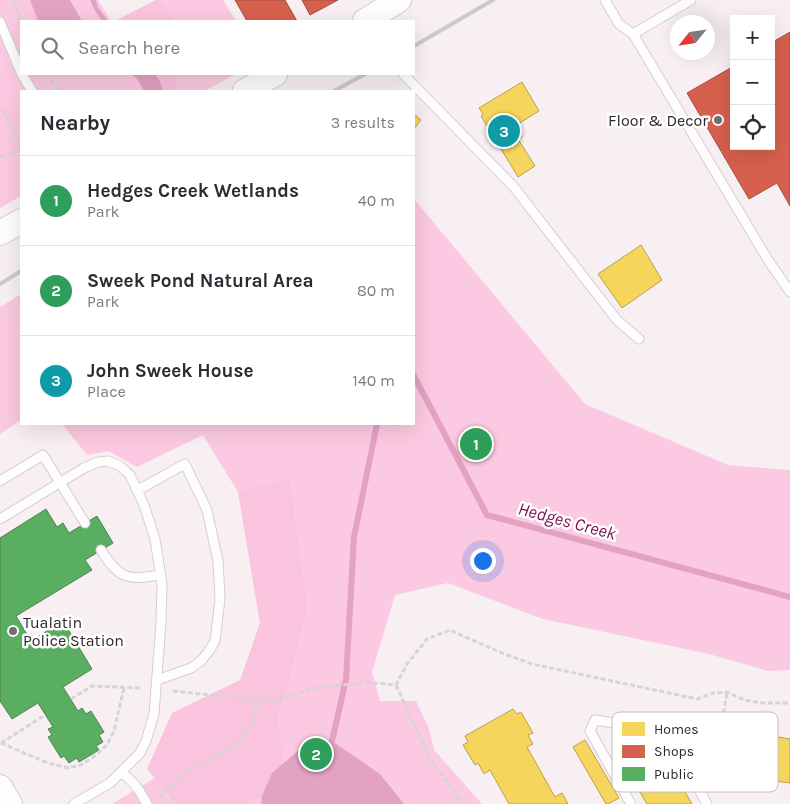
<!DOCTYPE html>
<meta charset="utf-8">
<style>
body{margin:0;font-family:Karla,sans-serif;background:#f2f2f3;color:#2b2b33}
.controls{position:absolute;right:15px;top:15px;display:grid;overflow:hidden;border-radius:0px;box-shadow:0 5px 20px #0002}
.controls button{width:45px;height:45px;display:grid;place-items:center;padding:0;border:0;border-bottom:1px solid #e1e1e2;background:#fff;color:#2b2b33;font:25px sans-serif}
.compass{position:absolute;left:670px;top:15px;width:45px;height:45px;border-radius:50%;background:#fff;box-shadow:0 5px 20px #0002;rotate:240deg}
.you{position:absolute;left:482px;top:560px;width:18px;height:18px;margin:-12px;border:4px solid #fff;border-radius:50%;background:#1a73e8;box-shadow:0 0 0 8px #1a73e833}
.badge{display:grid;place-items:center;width:32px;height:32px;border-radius:50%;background:#7c3aed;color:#fff;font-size:16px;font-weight:700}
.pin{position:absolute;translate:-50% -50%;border:2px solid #fff;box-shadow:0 1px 5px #0006}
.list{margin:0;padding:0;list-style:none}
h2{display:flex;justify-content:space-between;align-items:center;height:65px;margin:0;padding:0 20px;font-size:21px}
h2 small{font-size:16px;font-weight:400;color:#7c7c81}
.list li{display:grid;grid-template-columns:32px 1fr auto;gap:15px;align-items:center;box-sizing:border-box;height:90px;padding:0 20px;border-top:1px solid #e1e1e2}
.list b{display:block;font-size:19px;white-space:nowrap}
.list p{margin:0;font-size:16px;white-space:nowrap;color:#7c7c81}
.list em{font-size:16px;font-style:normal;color:#7c7c81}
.icon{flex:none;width:28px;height:28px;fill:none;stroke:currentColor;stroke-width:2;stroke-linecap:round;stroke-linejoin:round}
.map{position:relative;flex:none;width:790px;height:804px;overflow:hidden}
.search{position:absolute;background:#fff;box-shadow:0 5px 20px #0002;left:20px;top:20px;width:395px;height:55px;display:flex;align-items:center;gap:12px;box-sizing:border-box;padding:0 18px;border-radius:0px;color:#7c7c81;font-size:19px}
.panel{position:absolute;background:#fff;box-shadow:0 5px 20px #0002;left:20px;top:90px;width:395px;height:335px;border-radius:0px}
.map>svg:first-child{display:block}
</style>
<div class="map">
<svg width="790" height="804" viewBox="0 0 790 804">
<rect width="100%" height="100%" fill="#f8eff3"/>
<path fill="#fbc9e1" d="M 0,0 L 98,0 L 111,21 L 21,21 L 21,74 L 144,74 L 155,91 L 21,91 L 21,196 L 0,208 Z
M 161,0 L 223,0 L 236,21 L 175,21 Z
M 175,74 L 235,74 L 205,91 L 176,91 L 176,76 Z
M 414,199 L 585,404 L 728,465 L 790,470 L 790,670 L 768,671 L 709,654 L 543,619 L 448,583 L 395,595 L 372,672 L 380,701 L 416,701 L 428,726 L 434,750 L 482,804 L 112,804 L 174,766 L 278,720 L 308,610 L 290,479 L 238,492 L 203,435 L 137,467 L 108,451 L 87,455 L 62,424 L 414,424 Z
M 21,294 L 21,420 L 0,434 L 0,307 Z"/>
<path fill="#fac3de" d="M 156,0 L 161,0 L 175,21 L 115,21 Z
M 155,74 L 175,74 L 176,75 L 176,91 L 163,91 L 160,81 Z
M 290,478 L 308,610 L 278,720 L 283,764 L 272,773 L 262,796 L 241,804 L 177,804 L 147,769 L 172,713 L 240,680 L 260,623 L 238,492 Z"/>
<path fill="#e3a2c2" d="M 30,0 L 70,0 L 82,21 L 38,21 Z
M 90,0 L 96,0 L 98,7 L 108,21 L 102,21 L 95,11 Z
M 132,74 L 155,74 L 160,81 L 163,91 L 144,91 L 138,80 Z
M 312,739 L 332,741 L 380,774 L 404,804 L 261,804 L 262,796 L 272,773 Z"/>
<path fill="#f6d55c" stroke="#baa14d" d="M 522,82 L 539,111 L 515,126 L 522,137 L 518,139 L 535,166 L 518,177 L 481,116 L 483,114 L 479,108 Z
M 414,114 L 421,120 L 414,129 Z
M 641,245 L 662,280 L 622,308 L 598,274 Z
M 513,709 L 517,714 L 521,712 L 533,733 L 528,735 L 533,744 L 527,747 L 555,797 L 562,793 L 568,804 L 509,804 L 490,770 L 484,774 L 478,763 L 475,765 L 463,745 L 468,742 L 465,736 Z
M 735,717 L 759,721 L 758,727 L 768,728 L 767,735 L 790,739 L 790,783 L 762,779 L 761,785 L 749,784 L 748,787 L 726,783 L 726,778 L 720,777 L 728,722 L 734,723 Z
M 585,740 L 619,798 L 608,804 L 606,804 L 573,747 Z
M 660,749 L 692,804 L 647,804 L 626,769 Z"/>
<path fill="#d6604d" stroke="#a44f43" d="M 235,0 L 285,0 L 297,21 L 247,21 Z
M 302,0 L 338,0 L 310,15 Z
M 790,32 L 790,206 L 777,183 L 749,199 L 687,93 L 734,66 L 734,146 L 771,146 L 771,43 Z"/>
<path fill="#5aae61" stroke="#4d8651" d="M 46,509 L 57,527 L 63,523 L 69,533 L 97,516 L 113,543 L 85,560 L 92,570 L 16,616 L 31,641 L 63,621 L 92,669 L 63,687 L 78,711 L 82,708 L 86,714 L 91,711 L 104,732 L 99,735 L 103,742 L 96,746 L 99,750 L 79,762 L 77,758 L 69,763 L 64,756 L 61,758 L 48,737 L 52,735 L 48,729 L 53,727 L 38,703 L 12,719 L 0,701 L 0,538 Z"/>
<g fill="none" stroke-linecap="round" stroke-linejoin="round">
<path stroke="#e3a2c2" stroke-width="6" d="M 414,376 L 487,515 L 790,597
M 332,748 L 332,741 L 346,679 L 354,537 L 377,424"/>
<g stroke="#d5cdd1" stroke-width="11">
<path id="lane" d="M 605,0 L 619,24 L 633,34 L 768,260 L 790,292
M 0,22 L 21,72
M 633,34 L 691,0
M 22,74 L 32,91
M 403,74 L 513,186 L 617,320 L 639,339
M 0,481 L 43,455 L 85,523
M 138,490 L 185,464 L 207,510 L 218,561 L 220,599 L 215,641 L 209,651 L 201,661 L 191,668 L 157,680
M 0,519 L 84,468 L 98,462 L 108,461 L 120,466 L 130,475 L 144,505 L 155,539 L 162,584 L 161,623 L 154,714 L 146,741 L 140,753 L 110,783 L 74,804
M 101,550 C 120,580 127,580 160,575
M 121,772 C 134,782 139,789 147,804
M 631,804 L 590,731 L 595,720 L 680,733 L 681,757 L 707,804"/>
</g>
<g stroke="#d5cdd1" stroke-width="26">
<path id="secondary" d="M 365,21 L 399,0
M 245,91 L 275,74
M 0,233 L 21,221
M 0,787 L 10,804"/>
</g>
<path stroke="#d7d4d5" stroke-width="3" stroke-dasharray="5 2.5" stroke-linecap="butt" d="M 14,0 L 21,21
M 47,74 L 59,91
M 3,110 L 21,146
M 0,157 L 21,149
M 396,685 L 430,759 L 463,804
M 173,691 L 257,700
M 71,699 L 92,686 L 142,688
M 693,728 L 700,725 L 721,729 L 727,692
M 1,743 L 48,763 L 68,768 L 80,765 L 92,758 L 107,745 L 114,731 L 124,688
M 1,743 L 45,715
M 169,789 L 175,804
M 160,797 L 185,772 L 227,750 L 239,741 L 253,722 L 257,700 L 272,702 L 316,688 L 367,682 L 396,685 L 407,664 L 427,639 L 450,630 L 497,651 L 532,664 L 697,699 L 713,693 L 727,692 L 744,700 L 763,703 L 790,703"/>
<use href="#lane" stroke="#fefdfd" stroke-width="9"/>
<use href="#secondary" stroke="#fefdfd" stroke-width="24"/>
<path stroke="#cbc9c9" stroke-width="4" d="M 414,46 L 493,0
M 334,91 L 365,74
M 0,284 L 21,271"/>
</g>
<g fill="#756e71" stroke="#fff" stroke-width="2">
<circle cx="718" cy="120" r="5"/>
<circle cx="13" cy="631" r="5"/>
</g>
<g text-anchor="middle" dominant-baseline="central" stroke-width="5" stroke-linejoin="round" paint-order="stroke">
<g font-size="16" fill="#2e282b" stroke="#fff" text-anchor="end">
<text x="708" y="120">Floor &amp; Decor</text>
<text x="23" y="622" text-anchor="start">Tualatin<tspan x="23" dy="18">Police Station</tspan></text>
</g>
<g font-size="18" font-style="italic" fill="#7c1052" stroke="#fff">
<text transform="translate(567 521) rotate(15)">Hedges Creek</text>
</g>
</g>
<rect x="612" y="712" width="166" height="80" rx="8" fill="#fff" stroke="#c0bebf" stroke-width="1"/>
<rect x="622" y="722" width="23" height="14" fill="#f6d55c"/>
<rect x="622" y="745" width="23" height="13" fill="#d6604d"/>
<rect x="622" y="767" width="23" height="14" fill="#5aae61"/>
<g font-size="14" fill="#2e282b">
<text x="654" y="734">Homes</text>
<text x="654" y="756">Shops</text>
<text x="654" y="779">Public</text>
</g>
</svg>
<div class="controls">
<button>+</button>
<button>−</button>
<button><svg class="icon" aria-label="locate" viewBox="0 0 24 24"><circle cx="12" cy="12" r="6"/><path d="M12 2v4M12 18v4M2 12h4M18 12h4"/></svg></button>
</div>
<svg class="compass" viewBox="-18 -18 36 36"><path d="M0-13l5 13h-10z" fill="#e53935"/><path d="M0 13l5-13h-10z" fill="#7c7c81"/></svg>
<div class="you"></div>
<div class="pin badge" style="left:476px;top:444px;background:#2e9e5b">1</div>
<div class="pin badge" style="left:316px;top:754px;background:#2e9e5b">2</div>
<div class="pin badge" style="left:504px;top:131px;background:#0f9aa8">3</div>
<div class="search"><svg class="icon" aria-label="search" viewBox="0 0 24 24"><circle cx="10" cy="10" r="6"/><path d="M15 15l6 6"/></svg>Search here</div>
<section class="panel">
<h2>Nearby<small>3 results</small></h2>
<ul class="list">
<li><span class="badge" style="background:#2e9e5b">1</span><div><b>Hedges Creek Wetlands</b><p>Park</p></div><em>40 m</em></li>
<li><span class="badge" style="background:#2e9e5b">2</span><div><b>Sweek Pond Natural Area</b><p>Park</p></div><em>80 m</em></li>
<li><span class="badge" style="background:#0f9aa8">3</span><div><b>John Sweek House</b><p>Place</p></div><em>140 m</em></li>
</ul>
</section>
</div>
